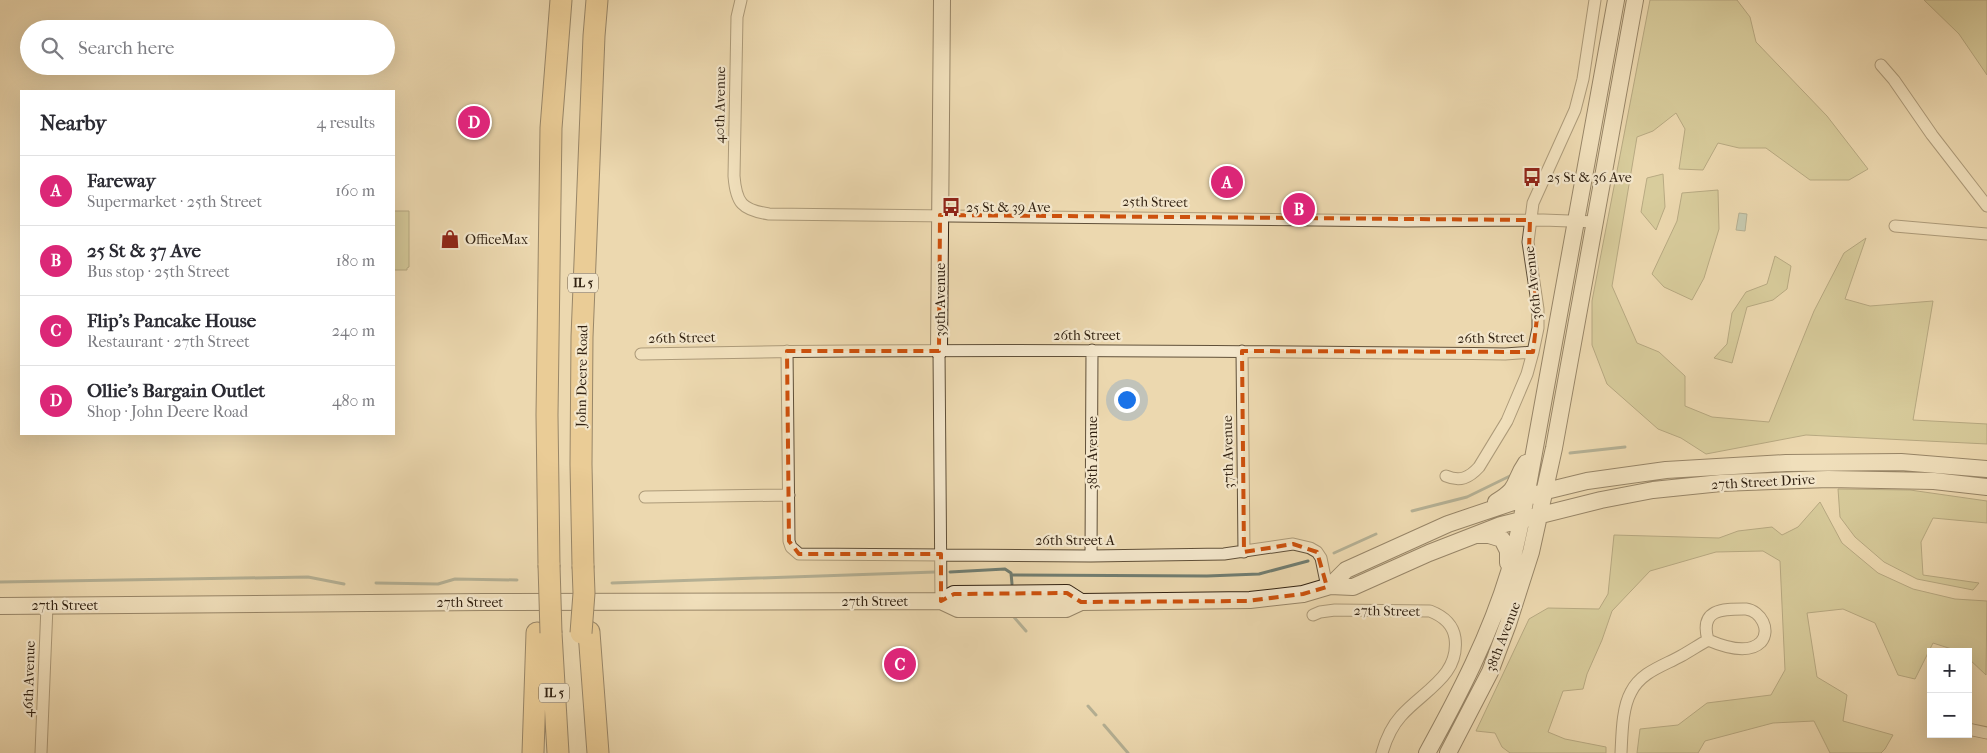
<!DOCTYPE html>
<meta charset="utf-8">
<style>
body{margin:0;font-family:"IM FELL French Canon",serif;background:#f2f2f3;color:#2b2b33}
.controls{position:absolute;right:15px;bottom:15px;display:grid;overflow:hidden;border-radius:0px;box-shadow:0 5px 20px #0002}
.controls button{width:45px;height:45px;display:grid;place-items:center;padding:0;border:0;border-bottom:1px solid #e1e1e2;background:#fff;color:#2b2b33;font:25px sans-serif}
.you{position:absolute;left:1126px;top:399px;width:18px;height:18px;margin:-12px;border:4px solid #fff;border-radius:50%;background:#1a73e8;box-shadow:0 0 0 8px #1a73e833}
.badge{display:grid;place-items:center;width:32px;height:32px;border-radius:50%;background:#db2777;color:#fff;font-size:16px;font-weight:700}
.pin{position:absolute;translate:-50% -50%;border:2px solid #fff;box-shadow:0 1px 5px #0006}
.list{margin:0;padding:0;list-style:none}
h2{display:flex;justify-content:space-between;align-items:center;height:65px;margin:0;padding:0 20px;font-size:21px}
h2 small{font-size:16px;font-weight:400;color:#7c7c81}
.list li{display:grid;grid-template-columns:32px 1fr auto;gap:15px;align-items:center;box-sizing:border-box;height:70px;padding:0 20px;border-top:1px solid #e1e1e2}
.list b{display:block;font-size:19px;white-space:nowrap}
.list p{margin:0;font-size:16px;white-space:nowrap;color:#7c7c81}
.list em{font-size:16px;font-style:normal;color:#7c7c81}
.icon{flex:none;width:28px;height:28px;fill:none;stroke:currentColor;stroke-width:2;stroke-linecap:round;stroke-linejoin:round}
.map{position:relative;flex:none;width:1987px;height:753px;overflow:hidden}
.search{position:absolute;background:#fff;box-shadow:0 5px 20px #0002;left:20px;top:20px;width:375px;height:55px;display:flex;align-items:center;gap:12px;box-sizing:border-box;padding:0 18px;border-radius:28px;color:#7c7c81;font-size:19px}
.panel{position:absolute;background:#fff;box-shadow:0 5px 20px #0002;left:20px;top:90px;width:375px;height:345px;border-radius:0px}
.map>svg:first-child{display:block}
</style>
<div class="map">
<svg width="1987" height="753" viewBox="0 0 1987 753">
<rect width="100%" height="100%" fill="#ecd8af"/>
<filter id="stains"><feTurbulence type="fractalNoise" baseFrequency=".004" numOctaves="4"/><feColorMatrix values="0 0 0 0 .2 0 0 0 0 .09 0 0 0 0 .02 0 0 0 .5 -.17"/></filter>
<radialGradient id="worn" r=".72"><stop offset=".6" stop-color="#630" stop-opacity="0"/><stop offset="1" stop-color="#630" stop-opacity=".3"/></radialGradient>
<path fill="#bebd86" stroke="#78704c" d="M 1650,0 L 1737,0 L 1750,17 L 1756,42 L 1827,116 L 1868,169 L 1849,180 L 1810,180 L 1766,148 L 1739,148 L 1718,143 L 1703,170 L 1679,169 L 1685,129 L 1676,113 L 1653,131 L 1637,137 L 1612,286 L 1637,343 L 1659,352 L 1685,376 L 1685,406 L 1712,417 L 1769,422 L 1814,311 L 1844,253 L 1866,238 L 1845,299 L 1870,306 L 1933,301 L 1913,420 L 1987,424 L 1987,444 L 1806,435 L 1706,454 L 1681,438 L 1658,429 L 1607,384 L 1592,345 L 1592,301 Z
M 1924,0 L 1987,0 L 1987,75 L 1959,34 Z
M 1663,174 L 1665,207 L 1656,230 L 1641,212 L 1647,178 Z
M 1718,190 L 1719,229 L 1704,278 L 1692,300 L 1664,287 L 1652,274 L 1677,221 L 1682,193 Z
M 394,211 L 409,211 L 409,267 L 407,268 L 407,270 L 394,270 Z
M 1775,256 L 1791,266 L 1787,289 L 1773,300 L 1747,307 L 1732,363 L 1714,358 L 1727,344 L 1732,313 L 1746,292 L 1767,284 Z
M 1838,489 L 1910,490 L 1987,501 L 1987,523 L 1933,518 L 1921,542 L 1923,575 L 1979,583 L 1973,590 L 1917,579 L 1884,562 L 1855,537 L 1840,517 Z
M 1820,502 L 1842,543 L 1878,573 L 1913,589 L 1955,599 L 1987,601 L 1986,675 L 1968,658 L 1968,652 L 1961,652 L 1933,643 L 1915,679 L 1898,675 L 1875,623 L 1843,609 L 1807,613 L 1817,677 L 1847,695 L 1843,721 L 1893,735 L 1885,749 L 1881,753 L 1830,753 L 1814,721 L 1773,723 L 1705,741 L 1698,753 L 1637,753 L 1640,729 L 1678,725 L 1707,703 L 1771,695 L 1785,670 L 1780,561 L 1763,551 L 1716,552 L 1650,571 L 1612,611 L 1602,640 L 1587,674 L 1583,689 L 1563,691 L 1548,732 L 1565,739 L 1606,747 L 1606,753 L 1510,753 L 1502,747 L 1495,733 L 1476,731 L 1529,619 L 1548,608 L 1599,609 L 1608,594 L 1614,535 L 1719,538 L 1738,531 L 1772,527 L 1782,535 L 1798,527 Z"/>
<path fill="#99b9b1" stroke="#707d71" d="M 1739,213 L 1747,214 L 1745,231 L 1736,230 Z"/>
<g fill="none" stroke-linecap="round" stroke-linejoin="round">
<path stroke="#707d71" stroke-width="3" d="M 1570,453 L 1625,447
M 1412,511 L 1467,497 L 1512,475
M 1334,553 L 1376,534
M 950,572 L 1005,569 L 1011,573 L 1012,584
M 1011,575 L 1207,576 L 1259,574 L 1308,561
M 0,582 L 308,577 L 344,584
M 376,583 L 438,584 L 455,579 L 517,580
M 612,583 L 935,572
M 1013,616 L 1026,631
M 1088,706 L 1096,715
M 1104,725 L 1128,753"/>
<g stroke="#605039" stroke-width="13">
<path id="street" d="M 741,0 L 737,17 L 734,176 C 736,203 742,210 769,214 L 1406,221 L 1543,220 L 1596,222
M 1881,65 L 1894,80 L 1932,135 L 1987,206
M 1895,226 L 1987,234
M 787,351 L 789,541 L 791,547 L 799,554 L 1091,556 L 1224,554 L 1293,544 L 1310,548 L 1317,552 L 1321,558 L 1327,587
M 939,351 L 941,601
M 1242,351 L 1244,552
M 641,354 C 929,348 1217,351 1505,354 L 1533,352
M 1446,476 C 1460,482 1469,478 1479,467 L 1507,421 L 1527,374 L 1533,352 L 1538,328 L 1538,309 L 1528,242 L 1533,203 L 1575,110 L 1583,79 L 1595,0
M 645,497 L 789,495
M 1091,556 L 1092,350
M 1746,609 C 1761,611 1771,630 1761,642 C 1748,655 1722,646 1708,640 C 1699,608 1724,609 1746,609 Z
M 1313,615 L 1320,612 L 1335,610 L 1430,611 C 1443,616 1453,624 1455,638 C 1460,676 1423,691 1401,716 C 1392,726 1386,739 1382,753
M 1968,729 L 1987,733
M 41,753 L 47,606
M 1621,753 C 1622,734 1622,708 1631,692 C 1641,672 1663,666 1681,656 C 1690,651 1699,645 1708,640"/>
</g>
<g stroke="#322212" stroke-width="18">
<path id="secondary" d="M 939,351 L 942,0
M 1496,502 C 1521,487 1512,483 1526,463
M 1477,535 L 1489,535 L 1502,539 L 1508,551 L 1508,563
M 1330,586 L 1346,570 L 1448,524 L 1546,491 L 1587,481 L 1666,470 L 1786,463 L 1901,462 L 1987,469
M 941,601 L 954,594 L 1067,593 L 1081,602
M 0,606 L 484,602 L 941,601 L 958,609 L 1066,609 L 1081,602 L 1250,600 L 1303,594 L 1330,586 L 1353,587 L 1429,553 L 1501,525 L 1601,500 L 1653,490 L 1721,483 L 1828,479 L 1934,481 L 1987,487
M 1427,753 C 1459,695 1490,635 1509,572 C 1516,547 1521,522 1526,497 L 1616,0
M 1448,753 L 1490,672 L 1508,624 L 1531,552 L 1554,448 L 1635,0"/>
</g>
<g stroke="#322212" stroke-width="23">
<path id="highway" d="M 549,565 L 547,415 L 551,128 L 561,0
M 583,566 L 581,464 L 582,337 L 594,36 L 597,0
M 589,632 L 598,753
M 551,633 L 558,753
M 533,753 L 537,633"/>
</g>
<use href="#street" stroke="#f3e6cb" stroke-width="11"/>
<use href="#secondary" stroke="#f3e6cb" stroke-width="16"/>
<use href="#highway" stroke="#e6bc78" stroke-width="21"/>
<g stroke="#322212" stroke-width="23" stroke-linecap="butt">
<path id="highway-bridge" d="M 549,565 L 551,633
M 581,633 L 584,593 L 583,566"/>
</g>
<use href="#highway-bridge" stroke="#e6bc78" stroke-width="21"/>
</g>
<path d="M0 0H1987V753H0ZM 940,215 L 1530,220 L 1529,251 L 1538,309 L 1533,352 L 1242,351 L 1244,552 L 1293,544 L 1317,552 L 1327,587 L 1303,594 L 1247,601 L 1081,602 L 1067,593 L 954,594 L 941,601 L 941,554 L 799,554 L 789,541 L 787,351 L 939,351 Z" fill="#ecd8af" fill-opacity=".55" fill-rule="evenodd"/>
<path fill="none" stroke="#cd510d" stroke-width="4" stroke-dasharray="10 6" stroke-linejoin="round" d="M 940,215 L 1530,220 L 1529,251 L 1538,309 L 1533,352 L 1242,351 L 1244,552 L 1293,544 L 1317,552 L 1327,587 L 1303,594 L 1247,601 L 1081,602 L 1067,593 L 954,594 L 941,601 L 941,554 L 799,554 L 789,541 L 787,351 L 939,351 Z"/>
<defs>
<g id="bus-bare" transform="scale(1.5)"><path d="M-5-6H5V4H4V6H2V4H-2V6H-4V4H-5ZM-3.5-4V0h7V-4ZM-3.5 1.2v1.5H-2V1.2ZM2 1.2v1.5H3.5V1.2Z" fill="#8f2418" stroke="#f3e6cb" stroke-width="2.5" paint-order="stroke"/></g>
<g id="shop-bare" transform="scale(1.5)"><path d="M-5-2.5h2.3a2.7 3.5 0 0 1 5.4 0H5L5.5 6h-11ZM-1.5-2.5h3a1.5 2.3 0 0 0-3 0Z" fill="#8f2418" stroke="#f3e6cb" stroke-width="2.5" paint-order="stroke"/></g>
</defs>
<g fill-rule="evenodd">
<use href="#bus-bare" x="1532" y="177"/>
<use href="#bus-bare" x="951" y="207"/>
<use href="#shop-bare" x="450" y="239"/>
</g>
<g text-anchor="middle" dominant-baseline="central" stroke-width="4.5" stroke-linejoin="round" paint-order="stroke">
<g fill="#f3e6cb" stroke="#6c5d4a" stroke-width="1">
<rect x="568" y="273.5" width="30" height="19" rx="4"/>
<rect x="539" y="683.5" width="30" height="19" rx="4"/>
</g>
<g font-size="12" font-weight="bold" fill="#322212">
<text x="583" y="283">IL 5</text>
<text x="554" y="693">IL 5</text>
</g>
<g font-size="14" fill="#322212" stroke="#f3e6cb">
<text transform="translate(720 105) rotate(-89)">40th Avenue</text>
<text transform="translate(1155 202) rotate(1)">25th Street</text>
<text transform="translate(1533 283) rotate(-96)">36th Avenue</text>
<text transform="translate(940 300) rotate(-90)">39th Avenue</text>
<text x="1087" y="335">26th Street</text>
<text transform="translate(682 338) rotate(-1)">26th Street</text>
<text transform="translate(1491 338) rotate(-1)">26th Street</text>
<text transform="translate(582 376) rotate(-89)">John Deere Road</text>
<text transform="translate(1228 452) rotate(-91)">37th Avenue</text>
<text transform="translate(1092 453) rotate(-90)">38th Avenue</text>
<text transform="translate(1763 482) rotate(-3)">27th Street Drive</text>
<text x="1075" y="540">26th Street A</text>
<text x="875" y="601">27th Street</text>
<text x="470" y="602">27th Street</text>
<text x="65" y="605">27th Street</text>
<text transform="translate(1387 611) rotate(1)">27th Street</text>
<text transform="translate(1503 637) rotate(-69)">38th Avenue</text>
<text transform="translate(29 679) rotate(-88)">46th Avenue</text>
</g>
<g font-size="14" fill="#322212" stroke="#f3e6cb" text-anchor="start">
<text x="1547" y="177">25 St &amp; 36 Ave</text>
<text x="966" y="207">25 St &amp; 39 Ave</text>
<text x="465" y="239">OfficeMax</text>
</g>
</g>
<rect width="100%" height="100%" filter="url(#stains)"/>
<rect width="100%" height="100%" fill="url(#worn)"/>
</svg>
<div class="controls">
<button>+</button>
<button>−</button>
</div>
<div class="you"></div>
<div class="pin badge" style="left:1227px;top:182px">A</div>
<div class="pin badge" style="left:1299px;top:209px">B</div>
<div class="pin badge" style="left:900px;top:664px">C</div>
<div class="pin badge" style="left:474px;top:122px">D</div>
<div class="search"><svg class="icon" aria-label="search" viewBox="0 0 24 24"><circle cx="10" cy="10" r="6"/><path d="M15 15l6 6"/></svg>Search here</div>
<section class="panel">
<h2>Nearby<small>4 results</small></h2>
<ul class="list">
<li><span class="badge">A</span><div><b>Fareway</b><p>Supermarket · 25th Street</p></div><em>160 m</em></li>
<li><span class="badge">B</span><div><b>25 St &amp; 37 Ave</b><p>Bus stop · 25th Street</p></div><em>180 m</em></li>
<li><span class="badge">C</span><div><b>Flip's Pancake House</b><p>Restaurant · 27th Street</p></div><em>240 m</em></li>
<li><span class="badge">D</span><div><b>Ollie's Bargain Outlet</b><p>Shop · John Deere Road</p></div><em>480 m</em></li>
</ul>
</section>
</div>
